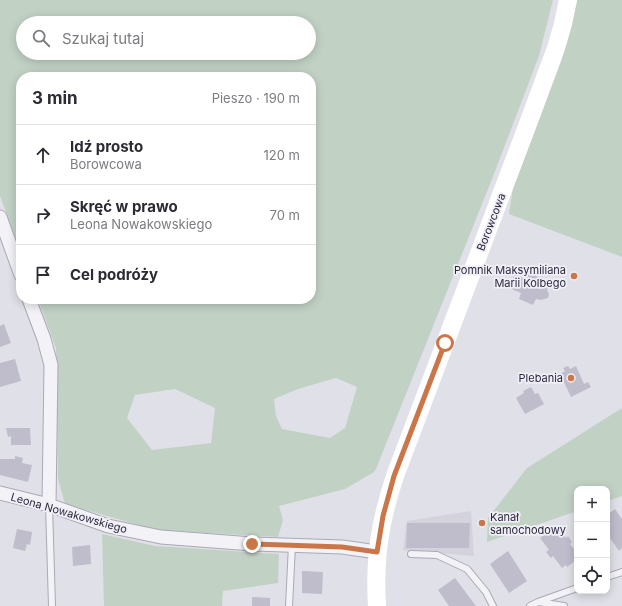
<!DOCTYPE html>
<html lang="pl">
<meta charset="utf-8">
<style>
body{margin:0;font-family:Inter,sans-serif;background:#f2f2f3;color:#2b2b33}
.controls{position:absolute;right:12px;bottom:12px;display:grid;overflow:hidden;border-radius:8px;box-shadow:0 2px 10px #0003}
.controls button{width:36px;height:36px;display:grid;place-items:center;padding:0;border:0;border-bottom:1px solid #e1e1e2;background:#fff;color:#2b2b33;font:20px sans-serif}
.stop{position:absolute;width:12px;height:12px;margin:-9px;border:3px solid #ca7648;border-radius:50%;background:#fff}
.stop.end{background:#ca7648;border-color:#fff;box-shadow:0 1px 4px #0008}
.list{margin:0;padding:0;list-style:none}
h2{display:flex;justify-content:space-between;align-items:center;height:52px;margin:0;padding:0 16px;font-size:17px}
h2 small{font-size:13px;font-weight:400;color:#7c7c81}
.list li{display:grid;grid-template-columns:26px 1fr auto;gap:12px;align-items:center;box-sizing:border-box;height:60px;padding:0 16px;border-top:1px solid #e1e1e2}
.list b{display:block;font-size:15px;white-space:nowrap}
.list p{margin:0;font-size:13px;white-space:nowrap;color:#7c7c81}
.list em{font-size:13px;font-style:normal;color:#7c7c81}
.icon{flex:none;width:22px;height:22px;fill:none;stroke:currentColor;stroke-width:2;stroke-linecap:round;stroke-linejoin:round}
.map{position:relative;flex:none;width:622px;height:606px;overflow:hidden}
.search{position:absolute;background:#fff;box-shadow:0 2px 10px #0003;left:16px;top:16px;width:300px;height:44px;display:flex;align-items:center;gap:10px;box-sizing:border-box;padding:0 14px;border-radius:22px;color:#7c7c81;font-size:15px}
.panel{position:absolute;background:#fff;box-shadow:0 2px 10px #0003;left:16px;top:72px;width:300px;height:232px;border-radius:16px}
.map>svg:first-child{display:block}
</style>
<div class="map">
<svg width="622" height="606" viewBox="0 0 622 606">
<rect width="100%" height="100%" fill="#e0e0e8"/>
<path fill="#d3d2dd" d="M 471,511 L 474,556 L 403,550 L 407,521 Z"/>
<path fill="#c1d2c5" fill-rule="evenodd" d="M 0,0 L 553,0 L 539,56 L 492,179 L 376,469 L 374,472 L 345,489 L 279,506 L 283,520 L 278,537 L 156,530 L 65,504 L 58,479 L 56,348 L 38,299 L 311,299 L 311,77 L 21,77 L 21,253 L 0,196 ZM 23,23 L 309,23 L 309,53 L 23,53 ZM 336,378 L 357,387 L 345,428 L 330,438 L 282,429 L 276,416 L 274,399 L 298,389 ZM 175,389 L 215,408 L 211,443 L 152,450 L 127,418 L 135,395 Z
M 577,0 L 622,0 L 622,257 L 509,214 L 513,188 L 561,62 Z
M 622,408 L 622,496 L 607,501 L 607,489 L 577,489 L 577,511 L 487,542 L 488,518 L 527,468 Z
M 102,534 L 155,546 L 279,554 L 278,583 L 223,591 L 222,606 L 104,606 Z"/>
<path fill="#bfbdcb" d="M 529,273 L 550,282 L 547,290 L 549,294 L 548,298 L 541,300 L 536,299 L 533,305 L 519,299 L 521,293 L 509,288 L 515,274 L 527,280 Z
M 4,324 L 11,343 L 0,347 L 0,326 Z
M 15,359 L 21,381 L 0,387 L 0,363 Z
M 568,366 L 570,369 L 576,366 L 584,384 L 588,382 L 591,387 L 571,397 L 560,374 L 565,371 L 563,368 Z
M 531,387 L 535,394 L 538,393 L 544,404 L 525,414 L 516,398 L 524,393 L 523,391 Z
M 6,428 L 30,428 L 31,445 L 11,445 L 11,436 L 8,437 Z
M 15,456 L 23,458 L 22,463 L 32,465 L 28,482 L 0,475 L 0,459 L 15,459 Z
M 615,509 L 622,519 L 622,548 L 619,551 L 607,534 L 607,515 Z
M 407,523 L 470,523 L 469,548 L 406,548 Z
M 557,526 L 566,538 L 568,536 L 572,542 L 570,544 L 577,553 L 577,558 L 575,559 L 576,560 L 567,567 L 566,565 L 562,568 L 553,556 L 551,558 L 546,552 L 549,550 L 540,538 L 544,535 L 542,533 L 552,527 L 553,529 Z
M 17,529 L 32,532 L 30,545 L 27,544 L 25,551 L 13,548 Z
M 90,545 L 91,564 L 73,566 L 72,547 Z
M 508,551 L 527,581 L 509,593 L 490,564 Z
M 302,571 L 323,572 L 322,594 L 302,593 Z
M 455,578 L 476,606 L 449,606 L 438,590 Z
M 252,597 L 270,598 L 270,606 L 252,606 Z"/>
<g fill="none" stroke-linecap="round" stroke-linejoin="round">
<g stroke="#aaa9b5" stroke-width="8">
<path id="lane" d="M 49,506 L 52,606
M 411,554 L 437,555 L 467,569 L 486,592 L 493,606
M 607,577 L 622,572
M 538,602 L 577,588
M 289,606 L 292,545
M 530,606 L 538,602 L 564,606"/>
</g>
<g stroke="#aaa9b5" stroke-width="15">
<path id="street" d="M 0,217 L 21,275
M 29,299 L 44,339 L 51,365 L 49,505
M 0,493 L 49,505 L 108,526 L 161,537 L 252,544 L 342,547 L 377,552"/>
</g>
<use href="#lane" stroke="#f3f2f7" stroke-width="6"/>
<use href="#street" stroke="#f3f2f7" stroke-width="13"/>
<path stroke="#fff" stroke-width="18" d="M 377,606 C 374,558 380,521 395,476 L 529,121 L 556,48 L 563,24 L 568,0"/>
</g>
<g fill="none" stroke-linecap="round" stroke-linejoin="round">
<path stroke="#ca7648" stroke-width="5" d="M 252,544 L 342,547 L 377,552 L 383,516 L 394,476 L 445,343"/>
</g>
<g fill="#ca7648" stroke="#f0eff6" stroke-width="1.5">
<circle cx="574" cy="276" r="4"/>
<circle cx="571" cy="378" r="4"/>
<circle cx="482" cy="523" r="4"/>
</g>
<g text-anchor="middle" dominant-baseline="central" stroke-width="3.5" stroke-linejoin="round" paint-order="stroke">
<g font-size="11" fill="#2c293f" stroke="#f0eff6">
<text transform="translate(491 222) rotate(-69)">Borowcowa</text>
<text transform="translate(69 513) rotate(16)">Leona Nowakowskiego</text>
</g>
<g font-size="11" fill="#2c293f" stroke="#f0eff6" text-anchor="end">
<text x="566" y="270">Pomnik Maksymiliana<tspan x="566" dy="13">Marii Kolbego</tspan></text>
<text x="563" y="378">Plebania</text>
<text x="490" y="517" text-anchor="start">Kanał<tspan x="490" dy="13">samochodowy</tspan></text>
</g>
</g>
</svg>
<div class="controls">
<button>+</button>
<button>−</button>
<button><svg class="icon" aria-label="locate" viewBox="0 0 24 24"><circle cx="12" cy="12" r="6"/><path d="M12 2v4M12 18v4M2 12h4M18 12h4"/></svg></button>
</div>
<div class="stop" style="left:445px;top:343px"></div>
<div class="stop end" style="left:252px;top:544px"></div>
<div class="search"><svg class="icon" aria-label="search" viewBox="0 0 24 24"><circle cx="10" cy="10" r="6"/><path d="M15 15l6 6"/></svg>Szukaj tutaj</div>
<section class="panel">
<h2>3 min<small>Pieszo · 190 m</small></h2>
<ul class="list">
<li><svg class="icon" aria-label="ahead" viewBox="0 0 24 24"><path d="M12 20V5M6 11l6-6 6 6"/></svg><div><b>Idź prosto</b><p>Borowcowa</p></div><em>120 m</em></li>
<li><svg class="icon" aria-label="right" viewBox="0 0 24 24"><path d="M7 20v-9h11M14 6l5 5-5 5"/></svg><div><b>Skręć w prawo</b><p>Leona Nowakowskiego</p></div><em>70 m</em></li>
<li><svg class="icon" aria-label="arrive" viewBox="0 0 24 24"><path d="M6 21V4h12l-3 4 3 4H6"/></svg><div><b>Cel podróży</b></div></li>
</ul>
</section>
</div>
